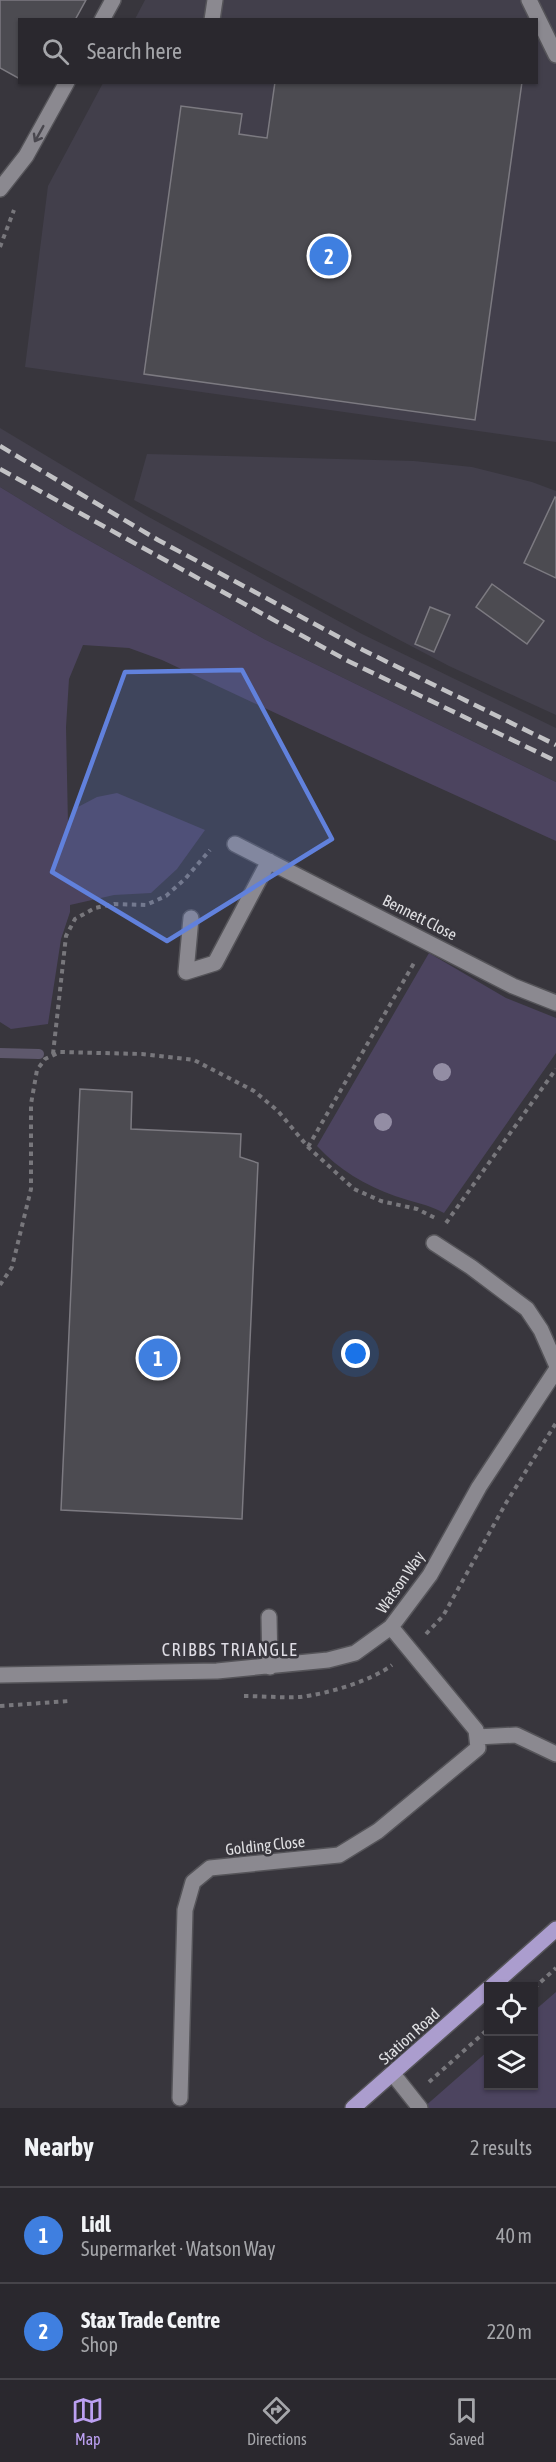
<!DOCTYPE html>
<meta charset="utf-8">
<style>
body{margin:0;font-family:"Asap Condensed",sans-serif;background:#36343a;color:#f1f3f6}
.controls{position:absolute;right:18px;bottom:18px;display:grid;overflow:hidden;border-radius:0px;box-shadow:0 2px 4px #0004}
.controls button{width:54px;height:54px;display:grid;place-items:center;padding:0;border:0;border-bottom:2px solid #46444a;background:#2a282e;color:#f1f3f6;font:30px sans-serif}
.you{position:absolute;left:356px;top:1354px;width:21px;height:21px;margin:-15px;border:4px solid #fff;border-radius:50%;background:#1a73e8;box-shadow:0 0 0 9px #1a73e833}
.badge{display:grid;place-items:center;width:39px;height:39px;border-radius:50%;background:#bca0f2;color:#fff;font-size:20px;font-weight:700}
.pin{position:absolute;translate:-50% -50%;border:3px solid #fff;box-shadow:0 2px 6px #0006}
.list{margin:0;padding:0;list-style:none}
h2{display:flex;justify-content:space-between;align-items:center;height:78px;margin:0;padding:0 24px;font-size:26px}
h2 small{font-size:20px;font-weight:400;color:#a5a6aa}
.list li{display:grid;grid-template-columns:39px 1fr auto;gap:18px;align-items:center;box-sizing:border-box;height:96px;padding:0 24px;border-top:2px solid #46444a}
.list b{display:block;font-size:22px;white-space:nowrap}
.list p{margin:0;font-size:20px;white-space:nowrap;color:#a5a6aa}
.list em{font-size:20px;font-style:normal;color:#a5a6aa}
.icon{flex:none;width:33px;height:33px;fill:none;stroke:currentColor;stroke-width:2;stroke-linecap:round;stroke-linejoin:round}
.map{position:relative;flex:none;width:556px;height:2108px;overflow:hidden}
.search{position:absolute;background:#2a282e;box-shadow:0 2px 4px #0004;left:18px;right:18px;top:18px;height:66px;display:flex;align-items:center;gap:15px;box-sizing:border-box;padding:0 21px;border-radius:0px;color:#a5a6aa;font-size:22px}
.sheet{height:270px;background:#2a282e}
nav{display:flex;justify-content:space-around;align-items:center;box-sizing:border-box;height:84px;border-top:2px solid #46444a;background:#2a282e;font-size:16px;color:#a5a6aa}
nav a{display:grid;justify-items:center;gap:3px}
nav .on{color:#bca0f2}
.map>svg:first-child{display:block}
</style>
<div class="map">
<svg width="556" height="2108" viewBox="0 0 556 2108">
<rect width="100%" height="100%" fill="#38363d"/>
<path fill="#423f4b" d="M 145,0 L 556,0 L 556,442 L 25,367 L 48,186 L 103,83 L 536,82 L 536,20 L 135,19 Z
M 0,428 L 147,516 L 362,634 L 556,728 L 556,782 L 264,639 L 67,528 L 0,487 Z
M 147,454 L 414,461 L 472,467 L 532,482 L 556,491 L 556,715 L 449,666 L 134,500 Z"/>
<path fill="#4c445f" d="M 0,487 L 67,528 L 264,639 L 556,782 L 556,841 L 299,724 L 162,660 L 129,648 L 83,645 L 69,679 L 66,727 L 68,824 L 78,807 L 97,797 L 117,793 L 205,830 L 177,869 L 151,893 L 114,895 L 70,905 L 70,912 L 61,939 L 48,1024 L 11,1029 L 0,1022 Z
M 429,953 L 506,998 L 556,1018 L 556,1053 L 444,1213 C 428,1204 412,1202 395,1196 C 365,1185 339,1170 317,1146 Z
M 556,1992 L 556,2108 L 423,2108 L 488,2051 L 488,2086 L 534,2086 L 534,2011 Z"/>
<g fill="none" stroke-linecap="round" stroke-linejoin="round">
<path stroke="#5e586c" stroke-width="10" d="M 0,1053 L 39,1054"/>
</g>
<path fill="#4c4b51" stroke="#7c7a81" stroke-width="1.5" d="M 0,0 L 86,0 L 75,20 L 20,20 L 20,79 L 0,68 Z
M 275,82 L 522,82 L 475,420 L 144,374 L 181,106 L 242,114 L 239,134 L 267,138 Z
M 555,497 L 556,498 L 556,578 L 524,563 Z
M 492,584 L 544,621 L 527,644 L 476,607 Z
M 430,607 L 450,615 L 434,652 L 415,644 Z
M 80,1089 L 132,1092 L 131,1129 L 241,1134 L 240,1157 L 258,1163 L 242,1519 L 61,1510 Z"/>
<g fill="none" stroke-linecap="round" stroke-linejoin="round">
<g stroke="#555459" stroke-width="18">
<path id="minor" d="M 529,0 L 556,55
M 102,20 L 113,0
M 212,20 L 215,0
M 0,189 L 26,156 L 67,82
M 235,844 L 513,986 L 556,1003
M 191,918 L 186,972 L 215,963 L 269,861
M 434,1243 L 471,1267 L 527,1309 L 541,1330 L 556,1364
M 269,1617 L 270,1667
M 0,1675 L 217,1671 L 328,1660 L 355,1653 L 391,1627 L 430,1575 L 479,1487 L 556,1370
M 477,1737 L 516,1735 L 556,1754
M 393,2074 L 420,2108
M 180,2098 L 185,1910 L 193,1882 L 210,1868 L 339,1855 L 378,1831 L 478,1748 L 476,1730 L 391,1627"/>
</g>
<g stroke="#555459" stroke-width="18">
<path id="major" d="M 492,1986 L 556,1929
M 353,2108 L 488,1989"/>
</g>
<path stroke="#78777c" stroke-width="4" stroke-dasharray="4.5 4.5" stroke-linecap="butt" d="M 0,247 L 14,210
M 53,1054 L 66,936 L 75,919 L 95,908 L 114,904 L 146,905 L 166,896 L 185,879 L 210,850
M 308,1147 L 414,963
M 446,1223 L 556,1069
M 0,1285 L 12,1267 L 31,1189 L 31,1104 L 37,1070 L 45,1059 L 60,1052 L 142,1054 L 194,1060 L 254,1091 L 278,1111 L 308,1147 L 354,1189 L 381,1201 L 417,1209 L 435,1218
M 426,1634 L 443,1616 L 506,1503 L 556,1423
M 244,1696 C 262,1696 282,1698 300,1697 C 327,1694 371,1681 392,1665
M 0,1706 L 69,1701
M 534,1988 L 556,1968
M 429,2082 L 488,2029"/>
<use href="#minor" stroke="#8b8990" stroke-width="15"/>
<use href="#major" stroke="#ab9dce" stroke-width="15"/>
<path stroke="#c2c2c5" stroke-width="4.5" stroke-dasharray="12 6" stroke-linecap="butt" d="M 0,446 L 158,540 L 363,650 L 556,745
M 0,469 L 348,661 L 556,761"/>
</g>
<g fill="#938da4">
<circle cx="442" cy="1072" r="9"/>
<circle cx="383" cy="1122" r="9"/>
</g>
<defs><path id="oneway-shaft" d="M-6 0H5M1.5-3L5.5 0L1.5 3" fill="none" stroke-width="1.6" stroke-linecap="round" stroke-linejoin="round" transform="scale(1.5)"/></defs>
<use stroke="#49474e" href="#oneway-shaft" transform="translate(39 134) rotate(119)"/>
<path fill="#6181dc" fill-opacity="0.2" stroke="#6181dc" stroke-width="4.5" stroke-linejoin="round" d="M 242,670 L 332,839 L 167,941 L 52,872 L 125,672 Z"/>
<g text-anchor="middle" dominant-baseline="central" stroke-width="5" stroke-linejoin="round" paint-order="stroke">
<g font-size="16" fill="#e0e0e3" stroke="#38363d">
<text transform="translate(420 917) rotate(27)">Bennett Close</text>
<text transform="translate(400 1582) rotate(-55)">Watson Way</text>
<text transform="translate(265 1845) rotate(-6)">Golding Close</text>
<text transform="translate(409 2036) rotate(-42)">Station Road</text>
</g>
<g font-size="18" letter-spacing="1.5" fill="#dedce4" stroke="#38363d">
<text x="230" y="1649">CRIBBS TRIANGLE</text>
</g>
</g>
</svg>
<div class="controls">
<button><svg class="icon" aria-label="locate" viewBox="0 0 24 24"><circle cx="12" cy="12" r="6"/><path d="M12 2v4M12 18v4M2 12h4M18 12h4"/></svg></button>
<button><svg class="icon" aria-label="layers" viewBox="0 0 24 24"><path d="M12 4l9 5-9 5-9-5zM3 14l9 5 9-5"/></svg></button>
</div>
<div class="you"></div>
<div class="pin badge" style="left:158px;top:1358px;background:#3f7fe0">1</div>
<div class="pin badge" style="left:329px;top:256px;background:#3f7fe0">2</div>
<div class="search"><svg class="icon" aria-label="search" viewBox="0 0 24 24"><circle cx="10" cy="10" r="6"/><path d="M15 15l6 6"/></svg>Search here</div>
</div>
<section class="sheet">
<h2>Nearby<small>2 results</small></h2>
<ul class="list">
<li><span class="badge" style="background:#3f7fe0">1</span><div><b>Lidl</b><p>Supermarket · Watson Way</p></div><em>40 m</em></li>
<li><span class="badge" style="background:#3f7fe0">2</span><div><b>Stax Trade Centre</b><p>Shop</p></div><em>220 m</em></li>
</ul>
</section>
<nav>
<a class="on"><svg class="icon" aria-label="map" viewBox="0 0 24 24"><path d="M3 6l6-2 6 2 6-2v14l-6 2-6-2-6 2zM9 4v14M15 6v14"/></svg>Map</a>
<a><svg class="icon" aria-label="directions" viewBox="0 0 24 24"><path d="M12 3l9 9-9 9-9-9zM9 14v-3h6M13 9l2 2-2 2"/></svg>Directions</a>
<a><svg class="icon" aria-label="saved" viewBox="0 0 24 24"><path d="M7 4h10v16l-5-4-5 4z"/></svg>Saved</a>
</nav>
